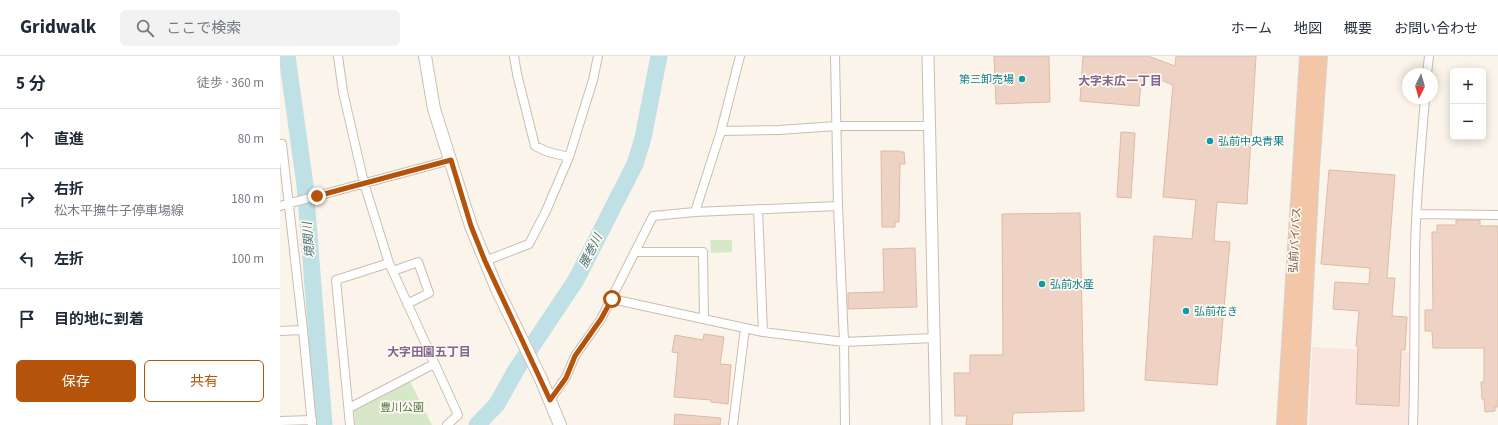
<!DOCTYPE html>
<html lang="ja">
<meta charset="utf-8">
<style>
body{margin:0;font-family:"Source Sans 3","Noto Sans JP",sans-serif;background:#f2f2f3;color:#1f2937}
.controls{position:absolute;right:12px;top:12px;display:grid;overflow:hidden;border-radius:6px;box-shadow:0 2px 10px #0003}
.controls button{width:36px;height:36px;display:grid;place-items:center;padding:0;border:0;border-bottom:1px solid #e0e1e3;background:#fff;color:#1f2937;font:20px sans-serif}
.compass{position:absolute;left:1122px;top:12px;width:36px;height:36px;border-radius:50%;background:#fff;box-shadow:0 2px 10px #0003;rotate:185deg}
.stop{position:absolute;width:12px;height:12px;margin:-9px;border:3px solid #b45309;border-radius:50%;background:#fff}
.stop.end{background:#b45309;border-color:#fff;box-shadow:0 1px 4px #0008}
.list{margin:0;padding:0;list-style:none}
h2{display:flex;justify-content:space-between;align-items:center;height:52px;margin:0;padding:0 16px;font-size:17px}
h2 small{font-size:13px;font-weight:400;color:#747a83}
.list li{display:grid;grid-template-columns:26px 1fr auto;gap:12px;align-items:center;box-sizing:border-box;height:60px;padding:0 16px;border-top:1px solid #e0e1e3}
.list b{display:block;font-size:15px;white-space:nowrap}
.list p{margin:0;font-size:13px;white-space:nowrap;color:#747a83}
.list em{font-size:13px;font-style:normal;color:#747a83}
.actions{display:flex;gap:8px;padding:12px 16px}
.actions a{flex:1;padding:9px 0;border:1px solid #b45309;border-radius:6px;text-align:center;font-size:14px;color:#b45309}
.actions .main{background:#b45309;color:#fff}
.icon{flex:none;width:22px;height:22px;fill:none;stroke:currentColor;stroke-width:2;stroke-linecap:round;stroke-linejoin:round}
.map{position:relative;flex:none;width:1218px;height:369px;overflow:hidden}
header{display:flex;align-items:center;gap:24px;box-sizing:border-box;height:56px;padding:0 20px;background:#fff;border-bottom:1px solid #e0e1e3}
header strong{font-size:19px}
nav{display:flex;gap:22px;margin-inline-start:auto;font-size:14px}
.search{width:280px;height:36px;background:#f2f2f3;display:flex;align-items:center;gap:10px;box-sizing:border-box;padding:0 14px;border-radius:6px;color:#747a83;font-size:15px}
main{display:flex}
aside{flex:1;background:#fff}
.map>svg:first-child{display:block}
</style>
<header>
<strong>Gridwalk</strong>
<div class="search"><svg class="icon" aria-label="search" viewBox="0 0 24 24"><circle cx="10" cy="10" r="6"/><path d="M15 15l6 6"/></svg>ここで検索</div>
<nav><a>ホーム</a><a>地図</a><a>概要</a><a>お問い合わせ</a></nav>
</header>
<main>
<aside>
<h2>5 分<small>徒歩 · 360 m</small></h2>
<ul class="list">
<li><svg class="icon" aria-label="ahead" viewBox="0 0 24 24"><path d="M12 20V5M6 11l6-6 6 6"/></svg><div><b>直進</b></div><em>80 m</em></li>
<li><svg class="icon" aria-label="right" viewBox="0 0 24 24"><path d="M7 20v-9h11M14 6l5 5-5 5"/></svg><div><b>右折</b><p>松木平撫牛子停車場線</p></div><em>180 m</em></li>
<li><svg class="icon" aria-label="left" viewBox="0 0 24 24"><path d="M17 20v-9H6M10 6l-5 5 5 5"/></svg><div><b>左折</b></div><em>100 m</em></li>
<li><svg class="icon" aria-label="arrive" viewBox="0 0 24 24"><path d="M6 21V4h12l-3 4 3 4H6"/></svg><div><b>目的地に到着</b></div></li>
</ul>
<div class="actions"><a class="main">保存</a><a>共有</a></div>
</aside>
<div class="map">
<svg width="1218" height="369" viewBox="0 0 1218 369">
<rect width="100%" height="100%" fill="#fbf4ea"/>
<path fill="#fae6df" d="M 1032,291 L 1129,296 L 1129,369 L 1029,369 Z"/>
<path fill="#d7e8c9" d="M 430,184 L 452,184 L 452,196 L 431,197 Z
M 130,325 L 152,369 L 75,369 L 74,355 Z"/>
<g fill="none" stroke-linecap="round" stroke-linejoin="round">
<path stroke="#bfe0e4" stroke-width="17" d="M 7,0 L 25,129 L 44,369
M 197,369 L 217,348 L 236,314 L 296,224 L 355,108 L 363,82 L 379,0"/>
</g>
<path fill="#eed3c4" stroke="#e0b9a5" d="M 714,0 L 769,0 L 770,46 L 716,48 Z
M 803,0 L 868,0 L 895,10 L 896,0 L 976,0 L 967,148 L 937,146 L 934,185 L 950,186 L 937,329 L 865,324 L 874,180 L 912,183 L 916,144 L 883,141 L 893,29 L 862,16 L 859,50 L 800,45 Z
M 841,76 L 855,77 L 851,142 L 837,141 Z
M 601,95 L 620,95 L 620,96 L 624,96 L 625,108 L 620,108 L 619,166 L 615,166 L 615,171 L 602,171 Z
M 1049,114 L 1115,119 L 1107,222 L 1115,222 L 1112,260 L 1127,261 L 1125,294 L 1121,294 L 1119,350 L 1076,348 L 1078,291 L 1076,290 L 1079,255 L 1053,253 L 1055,226 L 1089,228 L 1090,212 L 1041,208 Z
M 800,157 L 804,355 L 733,357 L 732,369 L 686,369 L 687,360 L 675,360 L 674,317 L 690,317 L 690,299 L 723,299 L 722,158 Z
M 1176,164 L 1200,164 L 1200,170 L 1218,170 L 1218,351 L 1215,351 L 1215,355 L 1205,356 L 1204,343 L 1202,343 L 1201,326 L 1204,326 L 1204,292 L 1153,292 L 1152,275 L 1145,275 L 1145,254 L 1153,254 L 1152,176 L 1157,176 L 1157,169 L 1176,169 Z
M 635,192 L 637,251 L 568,253 L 568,237 L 604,236 L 603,193 Z
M 424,278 L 444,281 L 440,308 L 451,309 L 448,348 L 431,346 L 431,344 L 394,341 L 398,297 L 392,296 L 395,279 L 423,284 Z
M 395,358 L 441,362 L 440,369 L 394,369 Z"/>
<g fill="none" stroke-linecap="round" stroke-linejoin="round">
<g stroke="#cdbcb0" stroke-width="10">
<path id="minor" d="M 58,0 L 63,36 L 84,127 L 109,207 L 178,359 L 167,369
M 234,0 L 237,18 L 255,90 L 268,96 L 289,101
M 555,0 L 558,150 L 564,286 L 565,369
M 1147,18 L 1149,0
M 441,75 L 499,74 L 556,70 L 650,70
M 0,88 L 2,88 L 23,274
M 0,150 L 171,104
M 478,153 L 483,276
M 415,156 L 441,75 L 460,0
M 1137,158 L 1218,159
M 355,196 L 423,196 L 424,263
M 205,205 L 249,188 L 266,155 L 289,101 L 313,24 L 318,0
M 113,215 L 138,206 L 149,237 L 127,248
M 332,243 L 483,276 L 564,286 L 655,282
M 0,275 L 23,274 L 32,369
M 270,344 L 286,321 L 295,300 L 321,263 L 373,160 L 415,156 L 558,150
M 69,352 L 154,308
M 0,365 L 32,364
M 70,369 L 56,224 L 109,207
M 453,369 L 465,272
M 1133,369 C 1135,313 1134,258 1135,202 C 1135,149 1141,95 1145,42"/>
</g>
<g stroke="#cdbcb0" stroke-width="13">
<path id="tertiary" d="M 648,0 L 656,369"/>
</g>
<g stroke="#d1beb1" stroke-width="14">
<path id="secondary" d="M 145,0 L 154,53 L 191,170 L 217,233 L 261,323 L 280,369"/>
</g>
<g stroke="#d8d1ce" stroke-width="16">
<path id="trunk" d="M 1004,369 L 1027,0
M 1019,369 L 1032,114 L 1040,0"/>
</g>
<use href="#minor" stroke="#fff" stroke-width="8"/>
<use href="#tertiary" stroke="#fff" stroke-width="11"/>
<use href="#secondary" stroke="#fff" stroke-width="12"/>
<use href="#trunk" stroke="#f2c6a7" stroke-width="14"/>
</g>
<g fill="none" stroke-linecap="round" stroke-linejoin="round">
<path stroke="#b45309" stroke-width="5" d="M 37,140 L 171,104 L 191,170 L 205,205 L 270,344 L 286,322 L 295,300 L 321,263 L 332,243"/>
</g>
<g fill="#0f9aa8" stroke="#fef8f0" stroke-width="1.5">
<circle cx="742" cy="23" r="4"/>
<circle cx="930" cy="85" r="4"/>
<circle cx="762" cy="228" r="4"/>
<circle cx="906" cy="255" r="4"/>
</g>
<g text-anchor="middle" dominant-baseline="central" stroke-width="3.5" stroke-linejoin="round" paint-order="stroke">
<g font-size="11" fill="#0d838f" stroke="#fef8f0" text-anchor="start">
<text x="734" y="23" text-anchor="end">第三卸売場</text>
<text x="938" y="85">弘前中央青果</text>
<text x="770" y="228">弘前水産</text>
<text x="914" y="255">弘前花き</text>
</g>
<g font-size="11" fill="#745b4f" stroke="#fef8f0">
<text transform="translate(1015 184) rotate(-87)">弘前バイパス</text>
</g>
<g font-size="11" fill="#587848" stroke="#fef8f0">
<text x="122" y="351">豊川公園</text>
</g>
<g font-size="12" font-weight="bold" fill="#80678f" stroke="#fef8f0">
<text x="840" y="25">大字末広一丁目</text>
<text x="149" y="296">大字田園五丁目</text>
</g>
<g font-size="12" font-style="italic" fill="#47777f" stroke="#fef8f0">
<text transform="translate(29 184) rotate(-95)">境関川</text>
<text transform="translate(311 195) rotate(-63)">腰巻川</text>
</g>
</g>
</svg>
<div class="controls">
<button>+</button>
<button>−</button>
</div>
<svg class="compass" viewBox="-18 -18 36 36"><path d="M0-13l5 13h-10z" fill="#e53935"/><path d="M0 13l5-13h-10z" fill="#747a83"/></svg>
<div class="stop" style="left:332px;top:243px"></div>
<div class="stop end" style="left:37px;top:140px"></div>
</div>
</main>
